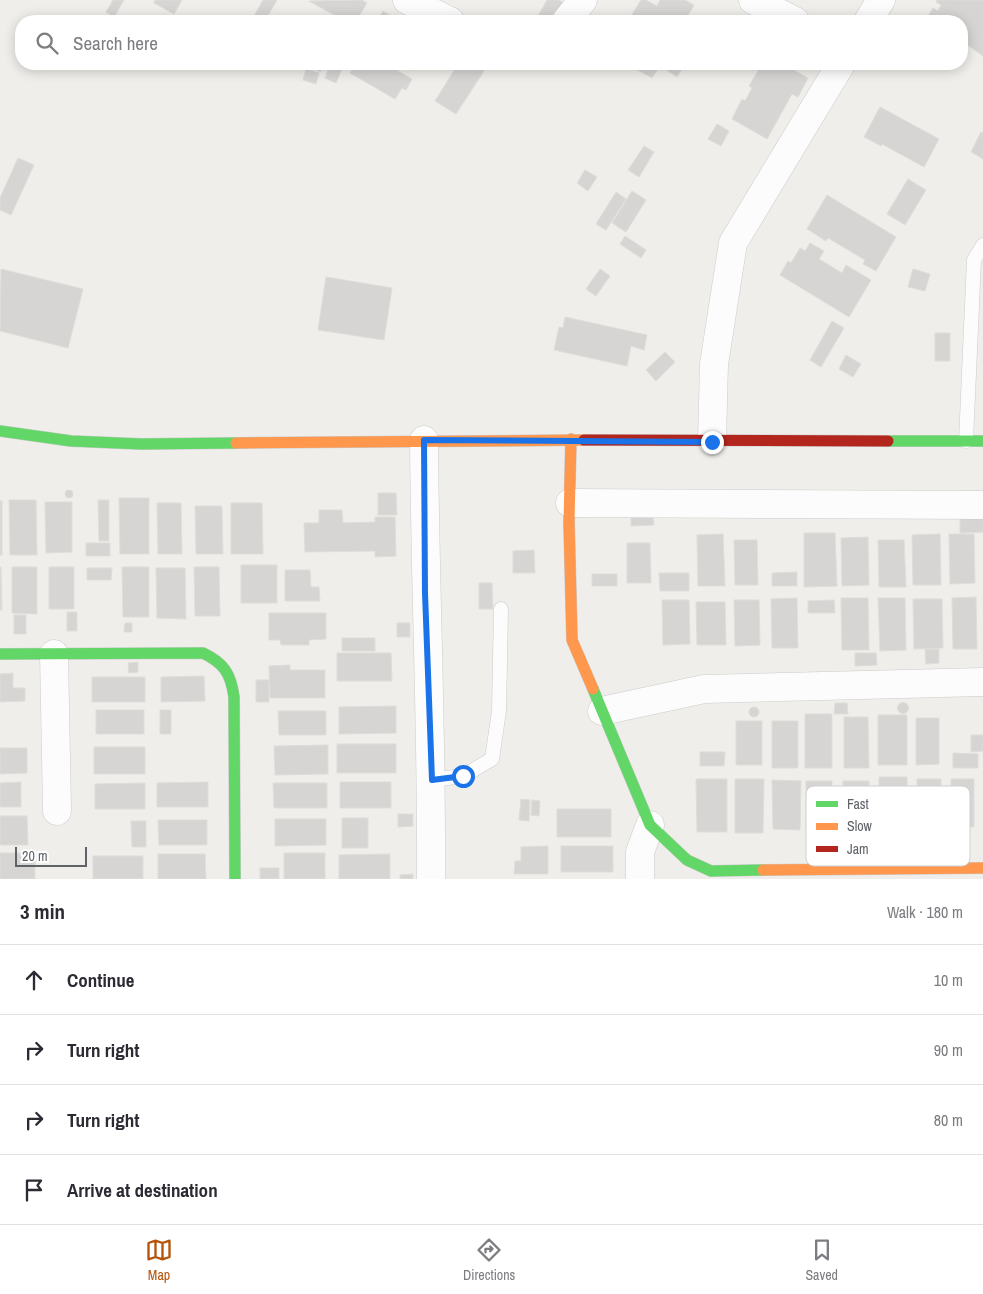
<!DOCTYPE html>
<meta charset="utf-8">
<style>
body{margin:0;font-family:"Archivo Narrow",sans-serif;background:#f7f7f7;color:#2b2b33}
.scale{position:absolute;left:15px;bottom:12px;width:72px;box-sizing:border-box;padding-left:5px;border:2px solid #5f6368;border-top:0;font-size:14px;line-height:18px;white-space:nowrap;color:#5f6368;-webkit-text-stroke:4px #fff;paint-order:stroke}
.stop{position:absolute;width:15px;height:15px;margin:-11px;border:4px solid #1a73e8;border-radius:50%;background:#fff}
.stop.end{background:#1a73e8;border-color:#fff;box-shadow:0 1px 5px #0008}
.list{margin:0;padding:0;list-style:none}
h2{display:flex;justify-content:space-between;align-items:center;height:65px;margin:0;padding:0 20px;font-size:21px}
h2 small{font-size:16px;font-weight:400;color:#7c7c81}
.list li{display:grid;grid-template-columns:32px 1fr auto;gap:15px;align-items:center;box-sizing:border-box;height:70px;padding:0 20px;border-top:1px solid #e1e1e2}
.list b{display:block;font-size:19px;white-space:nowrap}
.list em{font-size:16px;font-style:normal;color:#7c7c81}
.icon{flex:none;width:28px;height:28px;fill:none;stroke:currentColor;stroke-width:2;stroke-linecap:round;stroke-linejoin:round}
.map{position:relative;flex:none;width:983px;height:879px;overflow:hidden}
.search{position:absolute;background:#fff;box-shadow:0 2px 12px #0003;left:15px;right:15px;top:15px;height:55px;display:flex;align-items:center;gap:12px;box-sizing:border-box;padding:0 18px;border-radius:20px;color:#7c7c81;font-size:19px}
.sheet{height:345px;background:#fff}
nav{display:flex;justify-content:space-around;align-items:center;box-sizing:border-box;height:70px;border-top:1px solid #e1e1e2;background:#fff;font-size:14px;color:#7c7c81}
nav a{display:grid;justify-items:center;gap:2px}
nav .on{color:#b45309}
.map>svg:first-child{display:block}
</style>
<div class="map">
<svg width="983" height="879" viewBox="0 0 983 879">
<rect width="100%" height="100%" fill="#efeeea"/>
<path fill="#d6d5d3" stroke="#deddd9" d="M 113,0 L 124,0 L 114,17 L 106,12 Z
M 155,0 L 182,0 L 174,14 L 154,3 Z
M 263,0 L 277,0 L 265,21 L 258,21 L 253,18 Z
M 362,0 L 367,3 L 356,21 L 345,21 L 309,1 Z
M 547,0 L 559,0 L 564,3 L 553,21 L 535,21 Z
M 641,0 L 646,0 L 657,6 L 660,0 L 685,0 L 694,5 L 685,21 L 628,21 Z
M 937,0 L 983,0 L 983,56 L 962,41 L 962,21 L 925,21 L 933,8 L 938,11 L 941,5 L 936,2 Z
M 383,11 L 400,21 L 377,21 Z
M 309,64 L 324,64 L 320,72 Z
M 330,64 L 344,64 L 336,83 L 325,78 Z
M 356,64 L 386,64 L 412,79 L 406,90 L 402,88 L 395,99 L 350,73 Z
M 403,64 L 417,64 L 413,70 Z
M 458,64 L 472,64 L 484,71 L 456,114 L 435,101 Z
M 627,64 L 661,64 L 652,78 Z
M 668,64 L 685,64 L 677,77 L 665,69 Z
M 762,64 L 792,64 L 790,68 L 808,78 L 798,97 L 792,94 L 767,139 L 732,119 L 742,99 L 745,101 L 752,88 L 749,86 Z
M 306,69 L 319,73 L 316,84 L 303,80 Z
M 880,107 L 939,139 L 924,167 L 882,144 L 881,146 L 864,137 Z
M 717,124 L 729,131 L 721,146 L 708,139 Z
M 981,132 L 983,133 L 983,159 L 971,152 Z
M 644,146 L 654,152 L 639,177 L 628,170 Z
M 18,158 L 34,165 L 11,215 L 0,210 L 0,198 Z
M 585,170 L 597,177 L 588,191 L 577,183 Z
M 908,179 L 926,190 L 905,225 L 887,214 Z
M 632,191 L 646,200 L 626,232 L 612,223 Z
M 616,192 L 626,199 L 606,230 L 596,224 Z
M 827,195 L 896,237 L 876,271 L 863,264 L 865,260 L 828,238 L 826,241 L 807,229 Z
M 625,236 L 646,250 L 641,258 L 620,244 Z
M 810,243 L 824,251 L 819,259 L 842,273 L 846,265 L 871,280 L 849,317 L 780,275 L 788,261 L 791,263 L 800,248 L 805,251 Z
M 1,269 L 83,289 L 68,348 L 0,331 Z
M 600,269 L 610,276 L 596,296 L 586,289 Z
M 913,269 L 930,274 L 925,291 L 908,287 Z
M 326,277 L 392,288 L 384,340 L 318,330 Z
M 565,317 L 647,335 L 644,350 L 631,346 L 627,366 L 554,350 L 559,327 L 563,328 Z
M 832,321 L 844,328 L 821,367 L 810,360 Z
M 935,333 L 950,333 L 950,361 L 935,361 Z
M 665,352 L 675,362 L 656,381 L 646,370 Z
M 846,355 L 861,364 L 853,377 L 839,369 Z
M65 494a4 4 0 1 1 8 0a4 4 0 1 1-8 0Z
M 378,493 L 396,493 L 397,515 L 378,515 Z
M 119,498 L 149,498 L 149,554 L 120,554 Z
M 9,500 L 36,500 L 37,555 L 10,555 Z
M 98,500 L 109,500 L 109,541 L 99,541 Z
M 0,501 L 2,501 L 2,555 L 0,555 Z
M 45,502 L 72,502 L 72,552 L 46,553 Z
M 157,503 L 181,503 L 182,554 L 158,554 Z
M 231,503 L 262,503 L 263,554 L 231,554 Z
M 195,506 L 222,506 L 223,554 L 196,554 Z
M 319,510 L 342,510 L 343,523 L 375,522 L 375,517 L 395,517 L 396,556 L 375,557 L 375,551 L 305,552 L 304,523 L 319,523 Z
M 631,512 L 653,512 L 654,525 L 631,526 Z
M 983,515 L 983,532 L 960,533 L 960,516 Z
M 804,533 L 835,533 L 837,586 L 804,587 Z
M 723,534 L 725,586 L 698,586 L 697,535 Z
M 940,534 L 941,585 L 913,585 L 912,535 Z
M 949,534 L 974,534 L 975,583 L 950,584 Z
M 868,537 L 869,585 L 842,586 L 841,538 Z
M 734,540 L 757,540 L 758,585 L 735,585 Z
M 878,540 L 904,540 L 906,587 L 879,587 Z
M 86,543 L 110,543 L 110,556 L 86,556 Z
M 627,543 L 650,543 L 651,583 L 627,583 Z
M 534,550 L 535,573 L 513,573 L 513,551 Z
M 241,565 L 277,565 L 277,603 L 241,603 Z
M 0,567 L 1,567 L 2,610 L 0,610 Z
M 12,567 L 37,567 L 37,614 L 12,613 Z
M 49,567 L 74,567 L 74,609 L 49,609 Z
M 122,567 L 149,567 L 149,617 L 123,617 Z
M 194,567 L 219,567 L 220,616 L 195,616 Z
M 87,568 L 112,568 L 111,580 L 87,580 Z
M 156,568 L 185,568 L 186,619 L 157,618 Z
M 285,570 L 310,570 L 311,587 L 319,587 L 320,601 L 285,601 Z
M 797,572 L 797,586 L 772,586 L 772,573 Z
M 659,573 L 689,573 L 689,591 L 660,591 Z
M 592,574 L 617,574 L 617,586 L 592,586 Z
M 479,583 L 492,583 L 493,609 L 479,609 Z
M 976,597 L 977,649 L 953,649 L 952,598 Z
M 797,598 L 798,648 L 772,648 L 771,599 Z
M 841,598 L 868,598 L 869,650 L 842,650 Z
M 878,598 L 905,598 L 906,650 L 880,651 Z
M 913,599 L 942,599 L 943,648 L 914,649 Z
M 662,600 L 689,600 L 690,644 L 663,645 Z
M 734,600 L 759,600 L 760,645 L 735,646 Z
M 834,600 L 835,613 L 808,613 L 808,601 Z
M 696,602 L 725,602 L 726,645 L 697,645 Z
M 67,612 L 77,612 L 77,631 L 67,631 Z
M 269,613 L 326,613 L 326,639 L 309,640 L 309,645 L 281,645 L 280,640 L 269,640 Z
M 14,615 L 26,615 L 26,634 L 14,634 Z
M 125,623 L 132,623 L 132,632 L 124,632 Z
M 397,623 L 410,623 L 410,637 L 397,637 Z
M 342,638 L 375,638 L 375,651 L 342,651 Z
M 925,649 L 939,649 L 939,663 L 926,664 Z
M 337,653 L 391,653 L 392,681 L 337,681 Z
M 855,653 L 876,653 L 877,665 L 855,666 Z
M 138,662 L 138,672 L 129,673 L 128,663 Z
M 290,665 L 290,670 L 325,670 L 325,698 L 270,698 L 269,666 Z
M 13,673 L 13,688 L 25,688 L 25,701 L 0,702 L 0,674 Z
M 204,676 L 205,701 L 161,702 L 161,677 Z
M 92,677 L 145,677 L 145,702 L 92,702 Z
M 256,680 L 269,680 L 269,702 L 256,702 Z
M897.5 708a5.5 5.5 0 1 1 11 0a5.5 5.5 0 1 1-11 0Z
M 835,703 L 847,703 L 848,714 L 834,714 Z
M 396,706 L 396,733 L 339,734 L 339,707 Z
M749 712a5 5 0 1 1 10 0a5 5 0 1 1-10 0Z
M 96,710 L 144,710 L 144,734 L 96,734 Z
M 160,710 L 171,710 L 171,734 L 160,734 Z
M 278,711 L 326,711 L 326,735 L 279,735 Z
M 805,714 L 832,714 L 832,768 L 805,768 Z
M 878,715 L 907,715 L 907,765 L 878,765 Z
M 844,717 L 868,717 L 869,768 L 844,768 Z
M 916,718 L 939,718 L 939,764 L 916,765 Z
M 736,721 L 762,721 L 762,765 L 736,765 Z
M 772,721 L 798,721 L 798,768 L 772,768 Z
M 971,735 L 983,735 L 983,751 L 971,752 Z
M 337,744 L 396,744 L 396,773 L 337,773 Z
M 328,745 L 328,774 L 275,775 L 274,746 Z
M 94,747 L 145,747 L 145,774 L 94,774 Z
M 0,748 L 27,748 L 27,773 L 0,774 Z
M 700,752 L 725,752 L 724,766 L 700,766 Z
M 953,753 L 978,754 L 978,768 L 953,768 Z
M 879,777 L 907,777 L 908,826 L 879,826 Z
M 696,779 L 727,779 L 727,832 L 697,832 Z
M 735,779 L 764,779 L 763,833 L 735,833 Z
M 917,779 L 941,779 L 941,792 L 917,792 Z
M 951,779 L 974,779 L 974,827 L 951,827 Z
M 772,780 L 801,781 L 800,830 L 773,829 Z
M 806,781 L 832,781 L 832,830 L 806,830 Z
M 843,781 L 869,781 L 869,826 L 843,826 Z
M 21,782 L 21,807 L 0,807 L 0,783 Z
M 208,782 L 208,807 L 157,807 L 157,783 Z
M 340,782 L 391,782 L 391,808 L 340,808 Z
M 145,783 L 145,809 L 95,809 L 95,784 Z
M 273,783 L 327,783 L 327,808 L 274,808 Z
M 521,799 L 530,800 L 529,821 L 519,820 Z
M 532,800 L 540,801 L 539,816 L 531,815 Z
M 557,809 L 611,809 L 611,837 L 557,837 Z
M 398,814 L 413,814 L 413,826 L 398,827 Z
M 0,816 L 27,816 L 28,845 L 0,845 Z
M 342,818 L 368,818 L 368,848 L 342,848 Z
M 275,819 L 326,819 L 326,845 L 275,846 Z
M 158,820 L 207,820 L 207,845 L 159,845 Z
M 131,821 L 146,821 L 146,847 L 132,847 Z
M 548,846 L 548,874 L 514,874 L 515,861 L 521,861 L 521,847 Z
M 561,846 L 613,846 L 613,872 L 561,872 Z
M 0,853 L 35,853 L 35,879 L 0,879 Z
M 284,853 L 325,853 L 325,879 L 284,879 Z
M 158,854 L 205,854 L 206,879 L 158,879 Z
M 390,854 L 390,879 L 339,879 L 339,855 Z
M 93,856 L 143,856 L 143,879 L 93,879 Z
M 260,868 L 279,868 L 279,879 L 260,879 Z
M 413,874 L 413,879 L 400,879 L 400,875 Z"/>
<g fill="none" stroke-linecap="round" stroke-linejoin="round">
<g stroke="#cbcccc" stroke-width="15">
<path id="lane" d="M 966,441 L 974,260 L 983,245
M 432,780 L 463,776 L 492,759 L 499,711 L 501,609"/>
</g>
<g stroke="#cbcccc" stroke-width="29">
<path id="street" d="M 407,0 L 450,21
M 753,0 L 795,21
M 566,21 L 583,0
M 868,21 L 881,0
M 424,440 C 425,586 432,733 431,879
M 712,441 L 714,364 L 733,243 L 841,64
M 570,503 L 983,505
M 54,654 L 57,811
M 602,711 L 704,689 L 983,682
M 640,879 L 640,852 L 650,825"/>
</g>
<g stroke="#cacacb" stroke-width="12">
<path id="fast" d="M 0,431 L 71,441 L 141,444 L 236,443
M 888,441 L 983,441
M 0,654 L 203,653 C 224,663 231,674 234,697 L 235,879
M 593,689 L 650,825 L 687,860 L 711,871 L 763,870"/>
</g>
<g stroke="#cacacb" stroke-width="12">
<path id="slow" d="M 571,439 L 569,522 L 572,640 L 593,689
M 236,443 L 584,440
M 763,870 L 983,868"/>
</g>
<g stroke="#cacacb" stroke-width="12">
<path id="jam" d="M 584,440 L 888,441"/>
</g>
<use href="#lane" stroke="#fdfcfc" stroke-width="14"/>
<use href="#street" stroke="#fdfcfc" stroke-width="28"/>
<use href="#fast" stroke="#63d668" stroke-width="11"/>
<use href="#slow" stroke="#ff974d" stroke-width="11"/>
<use href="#jam" stroke="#b3261e" stroke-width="11"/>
</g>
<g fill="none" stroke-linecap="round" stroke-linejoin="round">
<path stroke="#1a73e8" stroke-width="6" d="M 463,776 L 432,780 L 425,593 L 424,440 L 712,442"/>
</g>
<rect x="806" y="786" width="164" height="80" rx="8" fill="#fff" stroke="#cfd0d2" stroke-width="1"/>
<rect x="816" y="801" width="22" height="6" fill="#63d668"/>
<rect x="816" y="823" width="22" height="7" fill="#ff974d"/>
<rect x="816" y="846" width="22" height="6" fill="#b3261e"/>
<g font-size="14" fill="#5f6368">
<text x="847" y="809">Fast</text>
<text x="847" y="831">Slow</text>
<text x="847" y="854">Jam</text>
</g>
</svg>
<div class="scale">20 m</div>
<div class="stop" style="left:463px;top:776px"></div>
<div class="stop end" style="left:712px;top:442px"></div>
<div class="search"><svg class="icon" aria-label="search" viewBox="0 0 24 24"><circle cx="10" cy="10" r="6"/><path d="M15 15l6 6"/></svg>Search here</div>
</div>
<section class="sheet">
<h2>3 min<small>Walk · 180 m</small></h2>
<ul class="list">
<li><svg class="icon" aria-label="ahead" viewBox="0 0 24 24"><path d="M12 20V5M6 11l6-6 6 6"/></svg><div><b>Continue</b></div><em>10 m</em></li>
<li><svg class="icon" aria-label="right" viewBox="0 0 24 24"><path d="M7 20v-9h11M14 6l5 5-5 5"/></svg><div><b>Turn right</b></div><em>90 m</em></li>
<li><svg class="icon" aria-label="right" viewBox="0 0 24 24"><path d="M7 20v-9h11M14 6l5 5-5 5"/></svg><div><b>Turn right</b></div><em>80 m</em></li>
<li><svg class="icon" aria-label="arrive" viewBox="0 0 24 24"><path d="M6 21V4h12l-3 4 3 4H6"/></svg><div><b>Arrive at destination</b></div></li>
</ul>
</section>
<nav>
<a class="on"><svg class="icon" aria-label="map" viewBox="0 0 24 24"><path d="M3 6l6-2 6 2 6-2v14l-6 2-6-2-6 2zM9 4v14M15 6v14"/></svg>Map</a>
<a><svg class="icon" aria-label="directions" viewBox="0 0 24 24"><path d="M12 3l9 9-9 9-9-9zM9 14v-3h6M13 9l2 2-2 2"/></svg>Directions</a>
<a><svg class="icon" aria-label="saved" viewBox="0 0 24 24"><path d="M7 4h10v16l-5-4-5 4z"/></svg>Saved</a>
</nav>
